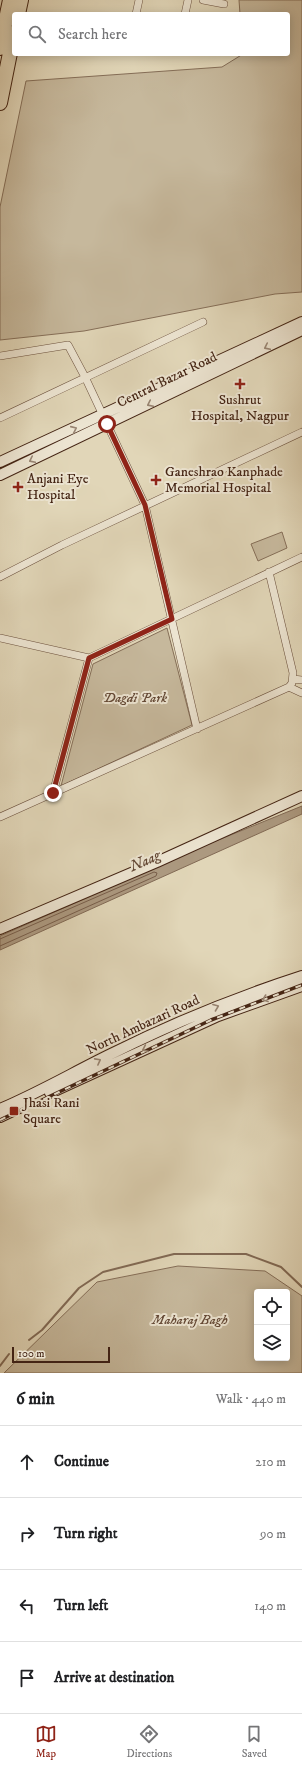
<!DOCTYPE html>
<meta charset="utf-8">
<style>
body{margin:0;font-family:"IM FELL DW Pica",serif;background:#f6f6f6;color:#202124}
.controls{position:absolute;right:12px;bottom:12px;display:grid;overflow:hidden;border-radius:4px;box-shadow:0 2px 10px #0003}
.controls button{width:36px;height:36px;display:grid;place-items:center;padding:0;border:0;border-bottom:1px solid #e0e0e0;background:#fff;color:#202124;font:20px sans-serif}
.scale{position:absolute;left:12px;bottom:10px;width:98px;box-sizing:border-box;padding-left:4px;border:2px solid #442414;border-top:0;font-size:11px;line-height:14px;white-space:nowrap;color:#442414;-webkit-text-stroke:3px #ece4d1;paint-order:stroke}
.stop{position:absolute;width:12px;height:12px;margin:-9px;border:3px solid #8f2418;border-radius:50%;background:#fff}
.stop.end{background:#8f2418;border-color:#fff;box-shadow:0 1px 4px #0008}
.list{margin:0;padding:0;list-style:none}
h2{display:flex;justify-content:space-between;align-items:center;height:52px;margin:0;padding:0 16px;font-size:17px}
h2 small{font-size:13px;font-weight:400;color:#757577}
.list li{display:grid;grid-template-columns:26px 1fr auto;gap:12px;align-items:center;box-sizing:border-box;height:72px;padding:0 16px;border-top:1px solid #e0e0e0}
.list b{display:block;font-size:15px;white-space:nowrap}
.list em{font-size:13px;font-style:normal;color:#757577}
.icon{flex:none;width:22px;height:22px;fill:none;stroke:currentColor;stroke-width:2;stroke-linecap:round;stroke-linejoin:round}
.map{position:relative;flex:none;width:302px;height:1373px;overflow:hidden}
.search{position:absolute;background:#fff;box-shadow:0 2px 10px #0003;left:12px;right:12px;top:12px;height:44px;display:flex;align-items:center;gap:10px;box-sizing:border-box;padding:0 14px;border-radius:4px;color:#757577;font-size:15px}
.sheet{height:340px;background:#fff}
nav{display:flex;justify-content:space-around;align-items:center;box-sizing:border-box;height:56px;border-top:1px solid #e0e0e0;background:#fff;font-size:11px;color:#757577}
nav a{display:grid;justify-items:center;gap:2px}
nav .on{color:#8f2418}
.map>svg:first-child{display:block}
</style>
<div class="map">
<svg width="302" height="1373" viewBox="0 0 302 1373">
<rect width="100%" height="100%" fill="#e1d6b8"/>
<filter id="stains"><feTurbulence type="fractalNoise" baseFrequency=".005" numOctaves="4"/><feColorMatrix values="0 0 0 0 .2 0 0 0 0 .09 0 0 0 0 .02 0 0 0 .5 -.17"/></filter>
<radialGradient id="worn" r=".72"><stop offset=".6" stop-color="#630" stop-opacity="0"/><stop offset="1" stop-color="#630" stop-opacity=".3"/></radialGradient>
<path fill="#c6b89c" stroke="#856e58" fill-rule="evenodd" d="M 239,0 L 302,0 L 302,292 L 275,294 L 84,331 L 0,340 L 0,207 L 26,81 L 222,67 L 243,54 L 288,54 L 288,14 L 240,14 Z
M 282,532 L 287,548 L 258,561 L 251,544 Z
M 167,628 L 192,725 L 61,786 L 93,664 Z
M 178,1266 L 265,1271 L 302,1296 L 302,1373 L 4,1373 L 97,1282 ZM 257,1292 L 287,1292 L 287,1358 L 257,1358 Z"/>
<path fill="#ac9980" stroke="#826a55" d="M 302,806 L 302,814 L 0,950 L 0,936 L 206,845 Z"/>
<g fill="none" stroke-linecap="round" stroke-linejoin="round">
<path stroke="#785e4a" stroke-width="1" d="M 0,939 L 154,872 L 157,873 L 156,876 L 0,946"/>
<path stroke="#826a55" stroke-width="2" d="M 29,1340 L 42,1330 L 79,1288 L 103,1272 L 174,1254 L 246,1254 L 281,1267 L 302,1287
M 0,1366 L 9,1354"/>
<g stroke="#6b503d" stroke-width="8">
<path id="street" d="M 203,0 L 224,4
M 136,14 L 139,0
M 185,14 L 188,0
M 0,356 L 68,345 L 85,377 L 145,505 L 197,729
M 0,418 L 203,322
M 0,577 L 62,545 L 302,432
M 0,638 L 89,658
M 293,679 L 302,680
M 289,687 L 302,693
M 53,793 L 89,658 L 302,557
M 0,817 L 289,687 L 292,683 L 293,673 L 269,572"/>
</g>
<g stroke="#442414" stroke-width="12">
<path id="secondary" d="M 0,462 L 302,322
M 0,475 L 302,330
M 0,929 L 157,862 L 302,796
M 50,1093 L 218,1016 L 302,986
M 0,1109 C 38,1093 74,1072 111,1054 C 173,1023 237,997 302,976
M 0,1117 L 21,1107"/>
</g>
<g stroke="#442414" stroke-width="16">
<path id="highway" d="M 18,14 L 21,0
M 0,48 L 10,0
M 0,103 L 14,33"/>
</g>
<use href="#street" stroke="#ece4d1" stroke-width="7"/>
<use href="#secondary" stroke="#ece4d1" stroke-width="10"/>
<use href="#highway" stroke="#e1d6b8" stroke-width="14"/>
<g stroke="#442414" stroke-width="3.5">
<path id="rail" d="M 0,1120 L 211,1020 L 302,985"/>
</g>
<use href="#rail" stroke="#ece4d1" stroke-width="2" stroke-dasharray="6" stroke-linecap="butt"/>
</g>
<defs><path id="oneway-chevron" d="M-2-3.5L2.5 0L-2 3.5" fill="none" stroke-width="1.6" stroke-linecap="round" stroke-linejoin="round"/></defs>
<g stroke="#988472">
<use href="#oneway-chevron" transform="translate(267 347) rotate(154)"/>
<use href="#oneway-chevron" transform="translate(150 404) rotate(154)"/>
<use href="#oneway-chevron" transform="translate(74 429) rotate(-24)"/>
<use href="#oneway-chevron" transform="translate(32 460) rotate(154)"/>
<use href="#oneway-chevron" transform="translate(265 999) rotate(160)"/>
<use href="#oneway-chevron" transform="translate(216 1007) rotate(-21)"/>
<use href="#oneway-chevron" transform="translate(145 1049) rotate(156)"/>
<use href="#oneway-chevron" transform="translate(98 1061) rotate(-28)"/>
</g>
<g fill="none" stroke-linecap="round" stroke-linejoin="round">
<path stroke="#8f2418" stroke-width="5" d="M 53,793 L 89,658 L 172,619 L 145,505 L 107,424"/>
</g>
<g fill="#8f2418" stroke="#ece4d1" stroke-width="1.5">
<path d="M238 378h4v4h4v4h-4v4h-4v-4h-4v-4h4z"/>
<path d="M154 474h4v4h4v4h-4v4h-4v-4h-4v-4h4z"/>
<path d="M16 481h4v4h4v4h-4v4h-4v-4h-4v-4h4z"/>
<rect x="9" y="1106" width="10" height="10" rx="2"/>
</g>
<g text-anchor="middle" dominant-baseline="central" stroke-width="4" stroke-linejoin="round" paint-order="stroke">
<g font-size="14" fill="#442414" stroke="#ece4d1">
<text transform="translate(167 380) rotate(-26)">Central Bazar Road</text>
<text transform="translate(143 1025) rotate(-25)">North Ambazari Road</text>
</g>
<g font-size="14" fill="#442414" stroke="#ece4d1" text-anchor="start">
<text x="240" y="400" text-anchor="middle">Sushrut<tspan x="240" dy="16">Hospital, Nagpur</tspan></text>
<text x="165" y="472">Ganeshrao Kanphade<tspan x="165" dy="16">Memorial Hospital</tspan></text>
<text x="27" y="479">Anjani Eye<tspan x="27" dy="16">Hospital</tspan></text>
<text x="23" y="1103">Jhasi Rani<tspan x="23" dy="16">Square</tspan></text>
</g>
<g font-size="14" font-style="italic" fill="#644936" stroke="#ece4d1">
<text x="135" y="698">Dagdi Park</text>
<text x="190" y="1320">Maharaj Bagh</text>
</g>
<g font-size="15" font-style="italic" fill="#634734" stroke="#ece4d1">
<text transform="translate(145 861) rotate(-24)">Naag</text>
</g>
</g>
<rect width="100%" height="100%" filter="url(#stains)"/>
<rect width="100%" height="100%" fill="url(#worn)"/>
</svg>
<div class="controls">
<button><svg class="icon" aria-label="locate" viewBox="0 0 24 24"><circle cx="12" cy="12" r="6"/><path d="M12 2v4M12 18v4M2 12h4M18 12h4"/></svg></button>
<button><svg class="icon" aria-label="layers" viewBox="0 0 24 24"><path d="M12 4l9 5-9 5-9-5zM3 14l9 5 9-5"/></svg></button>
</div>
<div class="scale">100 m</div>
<div class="stop" style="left:107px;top:424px"></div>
<div class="stop end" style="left:53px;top:793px"></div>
<div class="search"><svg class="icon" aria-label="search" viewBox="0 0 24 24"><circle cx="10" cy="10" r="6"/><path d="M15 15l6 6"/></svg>Search here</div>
</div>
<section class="sheet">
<h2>6 min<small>Walk · 440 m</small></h2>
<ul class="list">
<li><svg class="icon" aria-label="ahead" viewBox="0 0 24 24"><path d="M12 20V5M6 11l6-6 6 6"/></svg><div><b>Continue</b></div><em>210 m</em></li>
<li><svg class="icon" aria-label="right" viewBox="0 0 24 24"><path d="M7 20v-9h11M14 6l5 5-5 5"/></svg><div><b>Turn right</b></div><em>90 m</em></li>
<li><svg class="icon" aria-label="left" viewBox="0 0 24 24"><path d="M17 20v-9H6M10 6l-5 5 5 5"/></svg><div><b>Turn left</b></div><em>140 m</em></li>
<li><svg class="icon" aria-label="arrive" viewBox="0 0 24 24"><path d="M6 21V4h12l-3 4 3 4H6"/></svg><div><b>Arrive at destination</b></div></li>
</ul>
</section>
<nav>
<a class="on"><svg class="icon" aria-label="map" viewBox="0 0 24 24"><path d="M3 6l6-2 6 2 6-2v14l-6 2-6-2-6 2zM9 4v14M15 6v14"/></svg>Map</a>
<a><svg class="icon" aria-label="directions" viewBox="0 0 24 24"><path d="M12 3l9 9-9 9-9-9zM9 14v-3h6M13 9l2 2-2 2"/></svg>Directions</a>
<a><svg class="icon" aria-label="saved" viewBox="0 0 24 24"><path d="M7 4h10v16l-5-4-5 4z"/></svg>Saved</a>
</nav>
